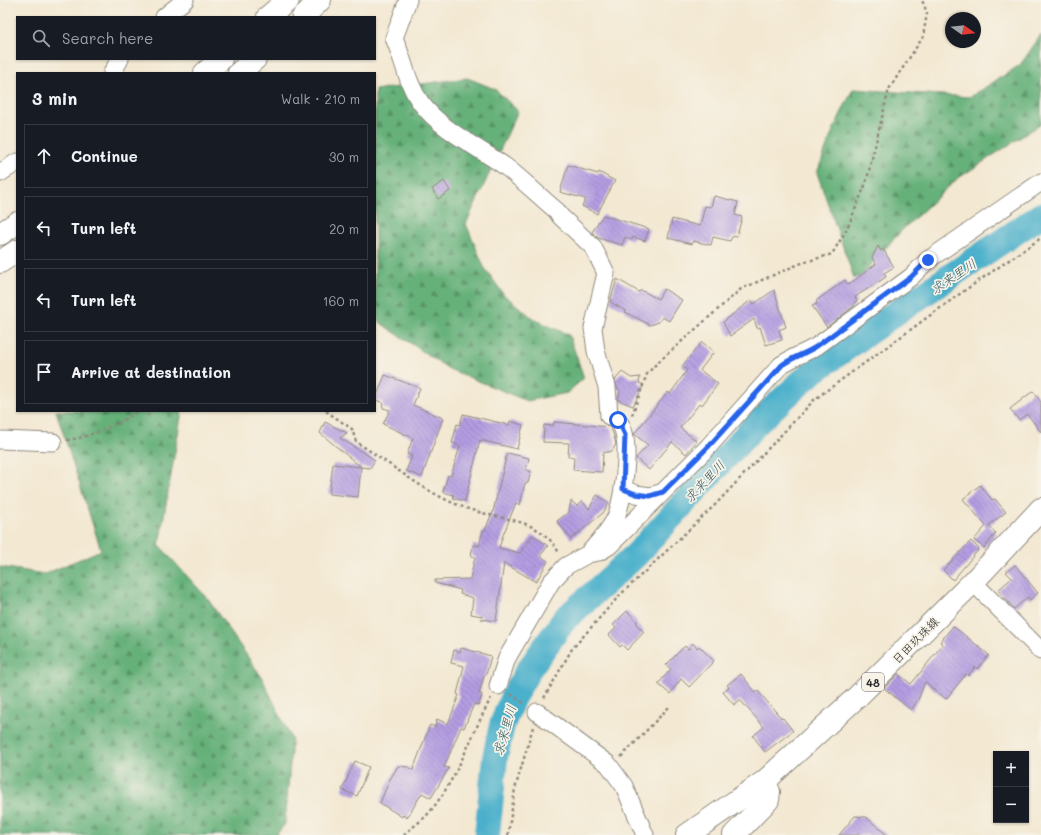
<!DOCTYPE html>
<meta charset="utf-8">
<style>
body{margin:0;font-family:Mali,"Klee One",sans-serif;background:#20242c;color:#f1f3f6}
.controls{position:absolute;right:12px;bottom:12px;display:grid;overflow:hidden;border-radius:0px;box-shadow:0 1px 3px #0004}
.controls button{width:36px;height:36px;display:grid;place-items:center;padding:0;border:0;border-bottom:1px solid #363941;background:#171b24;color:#f1f3f6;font:20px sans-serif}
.compass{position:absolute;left:945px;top:12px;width:36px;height:36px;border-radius:50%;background:#171b24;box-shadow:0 1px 3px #0004;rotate:104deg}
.stop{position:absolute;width:12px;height:12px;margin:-9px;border:3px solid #2563eb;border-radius:50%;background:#fff}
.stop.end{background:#2563eb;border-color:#fff;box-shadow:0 1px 4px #0008}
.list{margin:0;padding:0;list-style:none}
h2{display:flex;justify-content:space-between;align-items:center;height:52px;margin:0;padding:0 16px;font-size:17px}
h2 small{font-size:13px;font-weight:400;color:#9ea1a6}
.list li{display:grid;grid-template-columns:26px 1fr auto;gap:12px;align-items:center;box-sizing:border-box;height:64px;margin:0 8px 8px;padding:0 8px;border:1px solid #363941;border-radius:0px}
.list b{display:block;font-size:15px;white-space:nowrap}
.list em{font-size:13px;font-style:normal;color:#9ea1a6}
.icon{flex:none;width:22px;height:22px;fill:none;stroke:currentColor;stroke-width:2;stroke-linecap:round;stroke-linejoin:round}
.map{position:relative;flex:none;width:1041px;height:835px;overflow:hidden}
.search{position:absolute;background:#171b24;box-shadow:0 1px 3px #0004;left:16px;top:16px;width:360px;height:44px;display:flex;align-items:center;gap:10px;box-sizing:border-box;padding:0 14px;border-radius:0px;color:#9ea1a6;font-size:15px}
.panel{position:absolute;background:#171b24;box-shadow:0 1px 3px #0004;left:16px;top:72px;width:360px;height:340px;border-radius:0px}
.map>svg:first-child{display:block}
</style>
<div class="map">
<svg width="1041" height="835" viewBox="0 0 1041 835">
<defs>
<pattern id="forest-firs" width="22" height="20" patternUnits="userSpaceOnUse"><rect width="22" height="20" fill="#66b17a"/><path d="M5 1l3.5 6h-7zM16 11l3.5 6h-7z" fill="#549064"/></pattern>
<pattern id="building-back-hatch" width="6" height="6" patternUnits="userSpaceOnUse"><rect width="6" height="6" fill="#b49de2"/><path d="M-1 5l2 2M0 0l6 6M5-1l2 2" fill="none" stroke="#9380b7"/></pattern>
</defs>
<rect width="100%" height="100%" fill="#f7f3e8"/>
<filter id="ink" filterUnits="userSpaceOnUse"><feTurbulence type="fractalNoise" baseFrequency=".025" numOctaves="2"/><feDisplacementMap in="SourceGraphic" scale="8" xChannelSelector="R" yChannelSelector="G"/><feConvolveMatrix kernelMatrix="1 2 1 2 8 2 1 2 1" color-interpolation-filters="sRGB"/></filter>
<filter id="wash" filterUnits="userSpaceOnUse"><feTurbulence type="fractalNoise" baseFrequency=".012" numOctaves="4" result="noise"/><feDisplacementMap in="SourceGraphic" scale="16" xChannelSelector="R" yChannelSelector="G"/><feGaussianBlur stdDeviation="0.9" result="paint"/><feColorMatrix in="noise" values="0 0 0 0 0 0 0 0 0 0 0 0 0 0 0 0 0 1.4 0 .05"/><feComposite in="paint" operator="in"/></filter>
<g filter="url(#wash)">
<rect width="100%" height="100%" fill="#f3e8d2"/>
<path fill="url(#forest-firs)" stroke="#486e52" d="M 1041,35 L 1041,124 L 957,179 L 902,230 L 861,276 L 854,278 L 817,173 L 833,130 L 853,89 L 970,97 L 1020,65 Z
M 467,78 L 495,89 L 518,111 L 466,224 L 484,267 L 504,295 L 534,319 L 569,335 L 584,378 L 567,393 L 527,401 L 449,369 L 382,324 L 375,316 L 375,90 Z
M 56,411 L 182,411 L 159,545 L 207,598 L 261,676 L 292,740 L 285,824 L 276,835 L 0,835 L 0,567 L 45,574 L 101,550 Z"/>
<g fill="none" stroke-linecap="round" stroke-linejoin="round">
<path stroke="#4cb0cb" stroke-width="26" d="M 487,835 L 495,758 L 502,725 L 512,699 L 529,669 L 565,619 L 636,555 L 757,423 L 810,374 L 894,314 L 1041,215"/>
</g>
<g id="blocks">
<path fill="url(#building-back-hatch)" d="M 568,165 L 598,174 L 599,172 L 615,181 L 597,214 L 582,206 L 586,199 L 560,192 Z
M 444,181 L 450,191 L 438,199 L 432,189 Z
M 714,196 L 738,202 L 735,215 L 742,217 L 737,236 L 732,237 L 730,241 L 713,237 L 711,245 L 693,241 L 692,244 L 668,238 L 672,219 L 700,226 L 705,206 L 711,207 Z
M 603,215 L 649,229 L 645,241 L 633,237 L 632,240 L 625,237 L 622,245 L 598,238 L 592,232 Z
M 878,246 L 881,251 L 883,249 L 894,267 L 884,273 L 886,277 L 855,297 L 857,301 L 854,303 L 854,306 L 827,327 L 812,306 L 817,304 L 816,301 L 845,280 L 848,285 L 876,264 L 872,258 Z
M 617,279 L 639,292 L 641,290 L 658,299 L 664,289 L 682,300 L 669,321 L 662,317 L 659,322 L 650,325 L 625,312 L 626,311 L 610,302 Z
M 774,290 L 786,327 L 779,330 L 782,340 L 766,345 L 760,327 L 757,328 L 754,319 L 730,336 L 723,322 L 751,300 L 754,304 Z
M 702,342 L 714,352 L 700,370 L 718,384 L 702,405 L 700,403 L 680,428 L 697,441 L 686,454 L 672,442 L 649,470 L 636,458 L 648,445 L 634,434 L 668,392 L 670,394 L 687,370 L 682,366 Z
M 622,372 L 631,378 L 640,377 L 639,383 L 644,385 L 633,406 L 618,400 L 620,391 L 617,388 L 615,380 Z
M 385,375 L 420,388 L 413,405 L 443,418 L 422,477 L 406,471 L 412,456 L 407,454 L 413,438 L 383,424 L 390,410 L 383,408 L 382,402 L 375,400 Z
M 1033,391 L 1041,402 L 1041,432 L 1027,414 L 1019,420 L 1010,409 Z
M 463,414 L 509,425 L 510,421 L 523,425 L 517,449 L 480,440 L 465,501 L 453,498 L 454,495 L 443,492 L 448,475 L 451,476 L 460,446 L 452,443 L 457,424 L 460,425 Z
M 325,422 L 347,433 L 340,438 L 375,460 L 370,468 L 361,467 L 320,433 Z
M 554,422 L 610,427 L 613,433 L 616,444 L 612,451 L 603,453 L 602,472 L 573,470 L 574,457 L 568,456 L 569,443 L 543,442 L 544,425 L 553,426 Z
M 507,453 L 529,458 L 526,470 L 531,471 L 528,483 L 525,483 L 520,505 L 516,503 L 503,535 L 499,548 L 520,553 L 533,535 L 548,546 L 540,556 L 548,561 L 536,582 L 504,563 L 496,621 L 481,619 L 482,616 L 471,614 L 473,598 L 460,594 L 461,590 L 435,583 L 435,580 L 470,579 L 475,557 L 471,556 L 473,545 L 479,546 L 483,530 L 485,531 L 491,515 L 492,516 Z
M 333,464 L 361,467 L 358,497 L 329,494 Z
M 980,485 L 992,500 L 995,499 L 1006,512 L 988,526 L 996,533 L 984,548 L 974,540 L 986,526 L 963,499 Z
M 597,495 L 609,503 L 603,513 L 571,539 L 557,521 L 569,512 L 571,501 L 577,506 L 582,501 L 589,509 Z
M 971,541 L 979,549 L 953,580 L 943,570 Z
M 1015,565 L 1038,593 L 1030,600 L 1028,597 L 1014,609 L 998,590 L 1012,578 L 1006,572 Z
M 627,611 L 637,621 L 637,625 L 644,632 L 627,650 L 622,645 L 620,647 L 609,635 L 616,628 L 613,625 Z
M 953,626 L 989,655 L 977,669 L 975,667 L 968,676 L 966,674 L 946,699 L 925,682 L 918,700 L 911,710 L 884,688 L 898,674 L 911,684 L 943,644 L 940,642 Z
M 693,643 L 697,648 L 699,646 L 714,661 L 689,687 L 681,679 L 670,694 L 658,684 L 671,669 L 666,665 L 685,646 L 688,649 Z
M 461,648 L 491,656 L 486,675 L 484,676 L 479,694 L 482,694 L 479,705 L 474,704 L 464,728 L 461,727 L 444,767 L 449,768 L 431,798 L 422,793 L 407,818 L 403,815 L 402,817 L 380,803 L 389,781 L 398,766 L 408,767 L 413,770 L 430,725 L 435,727 L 437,719 L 448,724 L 459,695 L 457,694 L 464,666 L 451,663 L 454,650 L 460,652 Z
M 741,674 L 756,693 L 758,691 L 782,719 L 783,718 L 793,731 L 765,752 L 753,736 L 764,727 L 740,700 L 734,705 L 723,692 L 729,687 L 727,685 Z
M 355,761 L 369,767 L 357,796 L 342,790 Z
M 855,816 L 866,817 L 887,835 L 839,835 Z"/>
</g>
</g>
<g filter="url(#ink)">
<use href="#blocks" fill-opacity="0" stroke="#8f8a7e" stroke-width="1"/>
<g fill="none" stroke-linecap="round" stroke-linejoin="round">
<g stroke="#8f8a7e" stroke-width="19">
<path id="street" d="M 408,0 L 394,38 C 404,60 407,84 421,103 C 442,131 478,147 506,167 C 524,181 540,197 557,211 L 560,216 L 593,247 L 606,273 L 593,328 L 596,351 L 607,387 L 609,416 C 611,417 615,418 617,420 C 634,433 623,496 617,515 C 611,529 598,543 588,554
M 164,17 L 185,0
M 112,73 L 120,59
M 0,173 L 17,162
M 0,440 L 53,442
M 623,489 L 636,494 L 650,496 L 663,492 L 708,447 L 781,365 C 793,357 805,353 817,346 L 911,277 L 928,260 L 1041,182
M 973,582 L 1041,651
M 498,686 L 507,658 L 551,582 L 566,566 L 588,554 L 599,552 L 609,546 L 663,492
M 537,712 L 608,764 L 624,786 L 645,835"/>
</g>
<g stroke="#8f8a7e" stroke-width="24">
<path id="secondary" d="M 734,835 L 768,800 L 769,792 L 765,781"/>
</g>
<g stroke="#8f8a7e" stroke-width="24">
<path id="primary" d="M 687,835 L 765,781 L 858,696 L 973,582 L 1041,509"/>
</g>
<g stroke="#8f8a7e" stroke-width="24">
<path id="highway" d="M 268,17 L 288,0
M 303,17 L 320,0
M 205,73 L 221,59
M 239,73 L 255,59
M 0,234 L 17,223
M 0,262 L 17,251"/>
</g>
<path stroke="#8f8a7e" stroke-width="2.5" stroke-dasharray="3 3" stroke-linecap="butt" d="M 326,411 L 352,429 L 356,442 C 395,466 430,498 475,511 C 508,521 541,519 559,553
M 632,415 L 647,374 L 656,364 L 741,289 L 799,264 L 832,254 L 847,229 L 866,183 L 889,89 L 923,37 L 927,13 L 922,0
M 67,440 C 87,438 121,424 137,411
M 511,694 L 525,704
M 544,698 L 572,649 L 619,596 L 715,505 L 815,399 L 961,293 L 1041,238
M 621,757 L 670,706
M 404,835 C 411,828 420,822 427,815 C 457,781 470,737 491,698
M 508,835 L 515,789 L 533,727"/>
<use href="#street" stroke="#fff" stroke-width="17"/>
<use href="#secondary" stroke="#fff" stroke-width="22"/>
<use href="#primary" stroke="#fff" stroke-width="22"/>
<use href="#highway" stroke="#fff" stroke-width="22"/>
</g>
</g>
<g fill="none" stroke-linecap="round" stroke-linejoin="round" filter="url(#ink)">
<path stroke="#2563eb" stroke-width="5" d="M 618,420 L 625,435 L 623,489 L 636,494 L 650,496 L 663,492 L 708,447 L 782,365 C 793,357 805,354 817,346 L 911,277 L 928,260"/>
</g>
<g text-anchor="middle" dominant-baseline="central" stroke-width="3.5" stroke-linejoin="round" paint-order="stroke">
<rect fill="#f7f3e8" stroke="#686764" stroke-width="1" x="862" y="673" width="22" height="18" rx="3"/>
<g font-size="11" font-weight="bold" fill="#2b2b2b">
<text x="873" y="682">48</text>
</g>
<g font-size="12" fill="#2b2b2b" stroke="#f7f3e8">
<text transform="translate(915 640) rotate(-45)">日田玖珠線</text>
</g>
<g font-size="13" font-style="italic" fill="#375a63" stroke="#f7f3e8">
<text transform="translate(953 276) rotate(-34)">求来里川</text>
<text transform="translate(704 481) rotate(-47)">求来里川</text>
<text transform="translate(504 730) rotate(-74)">求来里川</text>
</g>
</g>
</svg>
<div class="controls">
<button>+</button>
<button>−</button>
</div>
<svg class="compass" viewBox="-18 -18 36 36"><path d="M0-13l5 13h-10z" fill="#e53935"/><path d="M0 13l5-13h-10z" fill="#9ea1a6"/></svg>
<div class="stop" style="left:618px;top:420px"></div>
<div class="stop end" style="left:928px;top:260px"></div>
<div class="search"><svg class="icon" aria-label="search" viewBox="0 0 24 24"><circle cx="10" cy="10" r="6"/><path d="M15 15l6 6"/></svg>Search here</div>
<section class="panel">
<h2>3 min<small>Walk · 210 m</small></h2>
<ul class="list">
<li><svg class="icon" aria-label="ahead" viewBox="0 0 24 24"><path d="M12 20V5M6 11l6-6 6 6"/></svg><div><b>Continue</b></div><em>30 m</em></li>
<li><svg class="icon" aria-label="left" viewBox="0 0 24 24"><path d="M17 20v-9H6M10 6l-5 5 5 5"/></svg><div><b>Turn left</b></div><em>20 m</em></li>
<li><svg class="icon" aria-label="left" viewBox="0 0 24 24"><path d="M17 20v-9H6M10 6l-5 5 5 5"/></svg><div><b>Turn left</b></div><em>160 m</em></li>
<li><svg class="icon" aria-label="arrive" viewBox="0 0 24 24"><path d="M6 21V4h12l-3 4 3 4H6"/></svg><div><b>Arrive at destination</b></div></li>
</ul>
</section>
</div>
